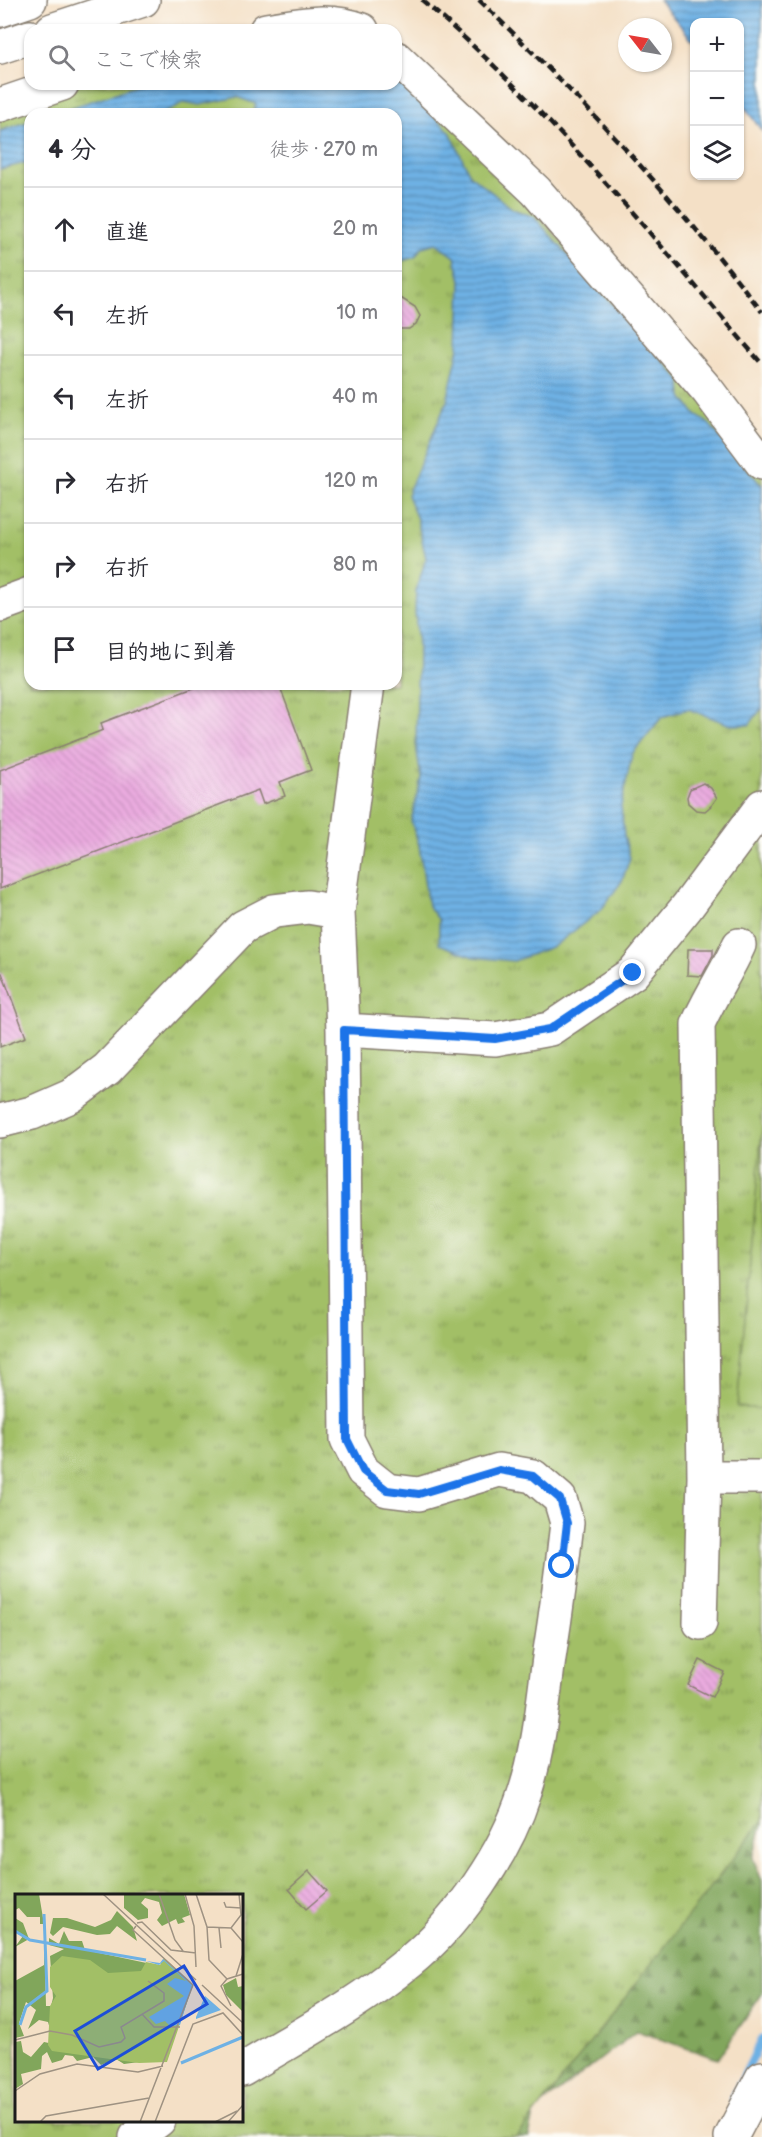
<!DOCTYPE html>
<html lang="ja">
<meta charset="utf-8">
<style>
body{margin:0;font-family:"Balsamiq Sans","Klee One",sans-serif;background:#f2f2f3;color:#2b2b33}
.controls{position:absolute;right:18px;top:18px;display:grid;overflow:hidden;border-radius:12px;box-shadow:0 2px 4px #0004}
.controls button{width:54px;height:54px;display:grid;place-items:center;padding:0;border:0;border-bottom:2px solid #e1e1e2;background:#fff;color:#2b2b33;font:30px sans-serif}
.compass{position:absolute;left:618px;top:18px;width:54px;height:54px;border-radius:50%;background:#fff;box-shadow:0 2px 4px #0004;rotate:301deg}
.stop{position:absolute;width:18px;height:18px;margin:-14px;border:4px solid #1a73e8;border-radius:50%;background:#fff}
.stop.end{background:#1a73e8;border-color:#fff;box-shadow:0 2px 6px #0008}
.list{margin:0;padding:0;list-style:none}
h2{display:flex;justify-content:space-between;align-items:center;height:78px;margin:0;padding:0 24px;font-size:26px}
h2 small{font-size:20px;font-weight:400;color:#7c7c81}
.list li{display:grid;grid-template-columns:39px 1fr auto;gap:18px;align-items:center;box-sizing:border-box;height:84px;padding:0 24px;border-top:2px solid #e1e1e2}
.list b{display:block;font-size:22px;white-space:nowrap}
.list em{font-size:20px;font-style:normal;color:#7c7c81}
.icon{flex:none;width:33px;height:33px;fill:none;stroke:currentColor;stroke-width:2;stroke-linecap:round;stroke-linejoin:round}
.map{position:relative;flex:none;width:762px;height:2137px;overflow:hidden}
.search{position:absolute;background:#fff;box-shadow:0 2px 4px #0004;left:24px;top:24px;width:378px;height:66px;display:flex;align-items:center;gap:15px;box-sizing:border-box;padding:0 21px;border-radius:18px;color:#7c7c81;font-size:22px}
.panel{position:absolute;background:#fff;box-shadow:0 2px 4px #0004;left:24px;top:108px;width:378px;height:582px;border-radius:18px}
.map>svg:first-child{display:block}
</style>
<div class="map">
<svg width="762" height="2137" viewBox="0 0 762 2137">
<defs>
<pattern id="forest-firs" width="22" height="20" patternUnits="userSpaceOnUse" patternTransform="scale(1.5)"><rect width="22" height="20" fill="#81a65b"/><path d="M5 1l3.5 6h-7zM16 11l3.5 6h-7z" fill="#69864a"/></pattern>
<pattern id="park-tufts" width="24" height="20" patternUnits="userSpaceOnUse" patternTransform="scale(1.5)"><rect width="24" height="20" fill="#a2bf66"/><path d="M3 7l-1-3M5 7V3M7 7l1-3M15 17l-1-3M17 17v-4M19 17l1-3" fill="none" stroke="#839a53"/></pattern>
<pattern id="water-rules" width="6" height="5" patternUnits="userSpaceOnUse" patternTransform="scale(1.5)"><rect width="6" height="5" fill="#6eb1e4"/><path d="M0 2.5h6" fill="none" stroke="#5a8fb8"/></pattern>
<pattern id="building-back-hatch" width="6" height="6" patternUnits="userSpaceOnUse" patternTransform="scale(1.5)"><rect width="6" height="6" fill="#eaabdf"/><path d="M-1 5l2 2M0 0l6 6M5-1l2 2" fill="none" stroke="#c893bf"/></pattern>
</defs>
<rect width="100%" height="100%" fill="#fdfcf7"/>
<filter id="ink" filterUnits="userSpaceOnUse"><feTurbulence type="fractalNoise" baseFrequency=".0167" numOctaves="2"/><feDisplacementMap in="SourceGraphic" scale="12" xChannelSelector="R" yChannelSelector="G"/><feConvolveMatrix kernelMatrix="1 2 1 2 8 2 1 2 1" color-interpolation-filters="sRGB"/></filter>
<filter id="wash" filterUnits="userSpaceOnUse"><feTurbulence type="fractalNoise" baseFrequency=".008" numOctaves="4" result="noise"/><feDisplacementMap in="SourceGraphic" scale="24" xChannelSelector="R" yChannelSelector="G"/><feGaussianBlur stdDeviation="1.35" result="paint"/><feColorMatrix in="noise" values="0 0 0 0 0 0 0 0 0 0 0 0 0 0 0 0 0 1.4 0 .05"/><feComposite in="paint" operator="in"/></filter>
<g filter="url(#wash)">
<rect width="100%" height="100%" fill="#f4e0c6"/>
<path fill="url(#forest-firs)" stroke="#4e613c" stroke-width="1.5" d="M 762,1681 L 762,1825 L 753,1858 L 762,1881 L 762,1994 L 718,2059 L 637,2031 L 535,2110 L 529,2137 L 257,2137 Z"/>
<path fill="url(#park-tufts)" stroke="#5f6e41" stroke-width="1.5" fill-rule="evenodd" d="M 396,58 L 762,463 L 762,1821 L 517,2137 L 0,2137 L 0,105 L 62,84 L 396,84 ZM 30,114 L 396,114 L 396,684 L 30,684 ZM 16,1896 L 242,1896 L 242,2120 L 16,2120 Z"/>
<path fill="#a2bf66" stroke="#5f6e41" stroke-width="1.5" d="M 762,1130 L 762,1409 L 737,1407 Z"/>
<path fill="url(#water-rules)" stroke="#456680" stroke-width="1.5" d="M 659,0 L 762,0 L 762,131 L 740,101 L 740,22 L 694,22 L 694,42 Z
M 396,76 L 450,132 L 470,175 L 513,209 L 534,217 L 681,381 L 682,397 L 696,415 L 709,424 L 762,486 L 762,708 L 749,725 L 731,725 L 688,709 L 662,717 L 632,754 L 621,806 L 624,835 L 630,858 L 622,881 L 601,910 L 554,946 L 514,961 L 473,957 L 439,944 L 439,920 L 428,906 L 419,845 L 411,821 L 421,778 L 416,745 L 418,646 L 415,612 L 416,591 L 426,558 L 417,519 L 407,495 L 447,401 L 459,348 L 461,280 L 455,257 L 436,243 L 422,247 L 415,257 L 396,263 L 396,114 L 253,114 L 256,104 L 237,97 L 200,105 L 184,102 L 162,114 L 52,114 L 142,84 L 396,84 Z
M 30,121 L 30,162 L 0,169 L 0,131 Z"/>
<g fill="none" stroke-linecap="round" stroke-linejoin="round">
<path stroke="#6eb1e4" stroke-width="8" d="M 733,2098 L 762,2039"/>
</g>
<g id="blocks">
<path fill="url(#building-back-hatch)" d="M 396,295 L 415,307 L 420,316 L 416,324 L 409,329 L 396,329 Z
M 204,684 L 279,684 L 311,770 L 280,782 L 285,796 L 263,804 L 258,790 L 0,889 L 0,770 L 103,730 L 101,723 Z
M 703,783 L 711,788 L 717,798 L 712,805 L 705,811 L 696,810 L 688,803 L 687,797 L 690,789 Z
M 688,949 L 713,949 L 713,955 L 702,976 L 687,975 Z
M 2,973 L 26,1037 L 0,1047 L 0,974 Z
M 700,1660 L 724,1672 L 712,1697 L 688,1685 Z
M 309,1871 L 327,1891 L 306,1909 L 289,1889 Z"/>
</g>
</g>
<g filter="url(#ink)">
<use href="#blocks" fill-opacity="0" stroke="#887e71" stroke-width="1.5"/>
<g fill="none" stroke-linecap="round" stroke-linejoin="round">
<g stroke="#887e71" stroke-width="36">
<path id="minor" d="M 266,30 C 300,25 328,17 362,30
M 396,58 L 536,191 L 708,391 L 762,463
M 0,105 L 62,84
M 0,605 L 30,594
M 343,1030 L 495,1039 L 550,1029 L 633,973 L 687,907 L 762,806
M 0,1121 L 32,1113 L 71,1096 L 107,1069 L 243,927 L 274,911 L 308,907 L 338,912
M 704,1477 L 762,1477
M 700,1623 L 704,1477 L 698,1024 C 710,996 727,972 739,945
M 242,2070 C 298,2036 357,2005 409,1962 C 458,1922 506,1853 525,1792 C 539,1749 543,1703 549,1658 C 556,1613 562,1569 567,1523 L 560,1499 L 533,1476 L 499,1470 L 419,1494 L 387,1490 L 363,1471 L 347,1439 L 343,1030 L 338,912 L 368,684
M 136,2137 L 159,2120
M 731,2137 L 762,2078"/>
</g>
<g stroke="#887e71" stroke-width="36">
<path id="highway" d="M 0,10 L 30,0
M 52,30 L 143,0
M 0,47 L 30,37"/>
</g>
<use href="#minor" stroke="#fff" stroke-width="33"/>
<use href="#highway" stroke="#fff" stroke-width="33"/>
<path stroke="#1c1c1c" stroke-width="4.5" stroke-dasharray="9 4.5" stroke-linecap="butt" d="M 422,0 C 548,108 654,238 762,364
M 479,0 C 580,97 677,200 762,312"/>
</g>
</g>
<g fill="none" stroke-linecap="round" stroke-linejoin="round" filter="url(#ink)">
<path stroke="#1a73e8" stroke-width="8" d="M 562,1566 L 567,1523 L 560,1499 L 533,1476 L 499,1470 L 419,1494 L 387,1490 L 363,1471 L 347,1439 L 344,1030 L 495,1039 L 550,1029 L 633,973"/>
</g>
<g transform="translate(15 1894)">
<rect width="228" height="228" fill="#f4e0c6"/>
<path d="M 0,0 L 24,0 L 29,30 L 25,30 L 25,23 L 12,23 L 4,14 L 0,16 ZM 109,0 L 169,0 L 175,21 L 167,24 L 170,28 L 163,30 L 161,25 L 147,32 L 142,26 L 147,19 L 144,8 L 130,4 L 126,9 L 133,15 L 133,24 L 123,26 L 109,14 ZM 102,17 L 118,33 L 122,47 L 102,32 L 95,40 L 82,41 L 48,33 L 38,42 L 35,39 L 38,24 L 52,24 L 80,33 L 96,26 ZM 0,24 L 8,29 L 14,45 L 0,53 L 8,42 L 0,38 ZM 29,35 L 31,112 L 36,112 L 38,104 L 35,62 L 49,55 L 34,51 L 34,44 L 44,50 L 49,37 L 54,47 L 67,47 L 70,56 L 141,71 L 35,135 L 33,128 L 24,126 L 13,135 L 21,116 L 11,108 L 4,129 L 9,142 L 0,144 L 0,87 L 29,71 ZM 221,84 L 223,93 L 228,92 L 228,118 L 211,101 L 208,91 ZM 6,147 L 8,158 L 16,163 L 29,148 L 124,168 L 109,170 L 101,165 L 86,171 L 78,163 L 62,167 L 58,162 L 50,161 L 47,166 L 37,169 L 32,158 L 27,162 L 26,175 L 6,180 L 8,190 L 0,195 L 0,148 Z" fill="#81a65b"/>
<path d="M 47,62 L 75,66 L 93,79 L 126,77 L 131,68 L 145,71 L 149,64 L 178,91 L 152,168 L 124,169 L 37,157 L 33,151 L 35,112 L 41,102 L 35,93 L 35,73 Z" fill="#a2bf66"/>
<path d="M 144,140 L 151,155 L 127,167 L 120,152 Z" fill="#a2bf66"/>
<path d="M 148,65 L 177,91 L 165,131 L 155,132 L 150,127 L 141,130 L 134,123 L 169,102 L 152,90 L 160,84 L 171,87 L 149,67 L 144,71 L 131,67 L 145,69 ZM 190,102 L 206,116 L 181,125 L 181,123 Z" fill="#6eb1e4"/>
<path fill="none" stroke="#6eb1e4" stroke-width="3" d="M 0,37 L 15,46 L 131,66M 5,131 L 11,113 L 32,97 L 29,20M 166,169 L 228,143"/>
<path fill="none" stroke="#9e9282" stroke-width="1.5" d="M 88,0 L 181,86M 144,0 L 160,46 L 168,57M 170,0 L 179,32 L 181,73M 181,0 L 192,33 L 194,66 L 212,85M 209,8 L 211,13 L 226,14M 122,29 L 127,28 L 156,56 L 181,59M 121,32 L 118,36 L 178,91 L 125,228M 192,33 L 216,34 L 228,48M 204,34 L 206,54M 216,34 L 226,21 L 224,0M 221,82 L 228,60M 187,91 L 228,129M 216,112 L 206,92 L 212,85 L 228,80M 127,120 L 139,133 L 165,133M 0,146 L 35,137 L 57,141 L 84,153 L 106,148 L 110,144 L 106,133 L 149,107 L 149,99 L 133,87M 0,197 L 25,180 L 62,170 L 123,178 L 148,172M 25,228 L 31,222 L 134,204M 140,228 L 178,130 L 208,119 L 228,141M 200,228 L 222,217M 213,228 L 228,211"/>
<path fill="#1d4ed8" fill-opacity="0.15" stroke="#1d4ed8" stroke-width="3" d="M 169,72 L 192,110 L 83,175 L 60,137 Z"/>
<rect width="228" height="228" fill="none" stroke="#1c1c1c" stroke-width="3"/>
</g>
</svg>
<div class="controls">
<button>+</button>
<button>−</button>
<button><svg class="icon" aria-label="layers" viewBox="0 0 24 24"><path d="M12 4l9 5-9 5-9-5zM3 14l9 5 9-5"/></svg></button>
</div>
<svg class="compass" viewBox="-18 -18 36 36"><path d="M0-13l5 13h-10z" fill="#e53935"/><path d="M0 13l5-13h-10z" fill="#7c7c81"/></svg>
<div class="stop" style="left:562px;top:1566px"></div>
<div class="stop end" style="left:633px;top:973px"></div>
<div class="search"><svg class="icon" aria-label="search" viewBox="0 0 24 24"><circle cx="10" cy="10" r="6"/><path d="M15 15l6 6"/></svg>ここで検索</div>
<section class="panel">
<h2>4 分<small>徒歩 · 270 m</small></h2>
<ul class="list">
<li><svg class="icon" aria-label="ahead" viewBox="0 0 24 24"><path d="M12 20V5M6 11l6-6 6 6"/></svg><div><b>直進</b></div><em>20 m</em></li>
<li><svg class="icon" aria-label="left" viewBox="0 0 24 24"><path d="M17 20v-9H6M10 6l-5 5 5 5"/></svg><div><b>左折</b></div><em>10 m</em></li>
<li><svg class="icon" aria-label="left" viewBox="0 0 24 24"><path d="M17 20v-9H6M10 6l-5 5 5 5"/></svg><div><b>左折</b></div><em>40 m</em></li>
<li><svg class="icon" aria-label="right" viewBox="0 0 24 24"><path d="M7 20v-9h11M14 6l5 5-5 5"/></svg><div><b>右折</b></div><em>120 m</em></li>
<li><svg class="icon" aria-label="right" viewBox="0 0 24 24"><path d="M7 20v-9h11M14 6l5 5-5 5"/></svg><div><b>右折</b></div><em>80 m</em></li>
<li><svg class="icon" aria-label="arrive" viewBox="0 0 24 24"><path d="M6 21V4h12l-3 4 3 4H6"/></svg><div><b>目的地に到着</b></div></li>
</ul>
</section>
</div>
